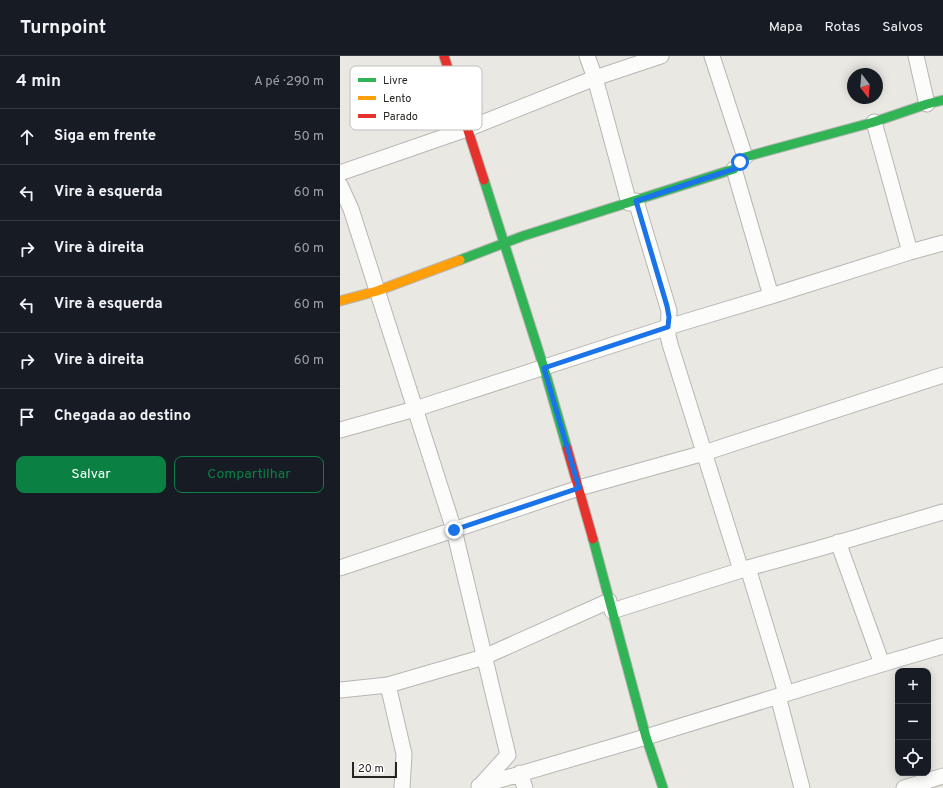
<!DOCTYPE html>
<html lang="pt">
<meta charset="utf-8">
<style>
body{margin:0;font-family:Overpass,sans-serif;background:#242831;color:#f1f3f6}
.controls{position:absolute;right:12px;bottom:12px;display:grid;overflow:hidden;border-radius:8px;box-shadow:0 2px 10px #0003}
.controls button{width:36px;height:36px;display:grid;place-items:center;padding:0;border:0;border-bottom:1px solid #363941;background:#171b24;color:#f1f3f6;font:20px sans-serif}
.compass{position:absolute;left:507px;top:12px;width:36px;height:36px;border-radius:50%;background:#171b24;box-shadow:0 2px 10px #0003;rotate:164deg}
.scale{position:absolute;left:12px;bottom:10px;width:45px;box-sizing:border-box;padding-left:4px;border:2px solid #272522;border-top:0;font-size:11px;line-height:14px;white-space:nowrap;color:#272522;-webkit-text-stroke:3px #fff;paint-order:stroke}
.stop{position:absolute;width:12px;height:12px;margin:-9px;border:3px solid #1a73e8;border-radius:50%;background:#fff}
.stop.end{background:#1a73e8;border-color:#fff;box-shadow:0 1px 4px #0008}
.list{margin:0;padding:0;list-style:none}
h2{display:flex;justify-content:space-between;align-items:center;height:52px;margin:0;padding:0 16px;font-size:17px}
h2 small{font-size:13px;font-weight:400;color:#9ea1a6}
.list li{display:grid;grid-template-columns:26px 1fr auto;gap:12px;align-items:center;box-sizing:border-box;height:56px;padding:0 16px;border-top:1px solid #363941}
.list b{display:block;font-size:15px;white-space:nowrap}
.list em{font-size:13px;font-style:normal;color:#9ea1a6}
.actions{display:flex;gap:8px;padding:12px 16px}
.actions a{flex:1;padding:9px 0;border:1px solid #0b8043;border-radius:8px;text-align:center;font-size:14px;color:#0b8043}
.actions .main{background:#0b8043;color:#fff}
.icon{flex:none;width:22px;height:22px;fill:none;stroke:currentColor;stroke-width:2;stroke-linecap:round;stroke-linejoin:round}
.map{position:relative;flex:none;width:603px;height:732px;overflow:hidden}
header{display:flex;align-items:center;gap:24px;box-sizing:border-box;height:56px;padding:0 20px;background:#171b24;border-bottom:1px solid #363941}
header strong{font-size:19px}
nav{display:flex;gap:22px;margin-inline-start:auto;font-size:14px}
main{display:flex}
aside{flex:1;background:#171b24}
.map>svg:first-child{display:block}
</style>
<header>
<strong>Turnpoint</strong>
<nav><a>Mapa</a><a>Rotas</a><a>Salvos</a></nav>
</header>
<main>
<aside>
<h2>4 min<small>A pé · 290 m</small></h2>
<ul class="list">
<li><svg class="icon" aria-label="ahead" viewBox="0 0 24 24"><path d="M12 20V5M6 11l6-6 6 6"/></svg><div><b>Siga em frente</b></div><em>50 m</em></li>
<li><svg class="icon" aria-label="left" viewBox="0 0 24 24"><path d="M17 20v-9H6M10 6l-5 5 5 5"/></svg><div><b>Vire à esquerda</b></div><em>60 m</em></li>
<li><svg class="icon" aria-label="right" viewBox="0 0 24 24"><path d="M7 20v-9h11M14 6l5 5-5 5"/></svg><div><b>Vire à direita</b></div><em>60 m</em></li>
<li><svg class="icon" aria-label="left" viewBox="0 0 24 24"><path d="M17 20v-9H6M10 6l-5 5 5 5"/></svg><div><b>Vire à esquerda</b></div><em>60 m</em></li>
<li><svg class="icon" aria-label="right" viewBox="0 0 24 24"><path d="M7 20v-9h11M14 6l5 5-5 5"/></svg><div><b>Vire à direita</b></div><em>60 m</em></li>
<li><svg class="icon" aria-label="arrive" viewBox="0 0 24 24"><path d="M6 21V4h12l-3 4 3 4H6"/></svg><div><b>Chegada ao destino</b></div></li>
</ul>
<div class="actions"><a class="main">Salvar</a><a>Compartilhar</a></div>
</aside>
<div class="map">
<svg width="603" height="732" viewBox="0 0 603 732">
<rect width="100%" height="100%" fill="#eae8e3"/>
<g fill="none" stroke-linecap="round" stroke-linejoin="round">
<g stroke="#b7b6b2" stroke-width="17">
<path id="street" d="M 247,0 L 255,22 L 289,147
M 372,0 L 405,101
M 576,0 L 587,48
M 534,66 L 570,196
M 394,113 L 431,240
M 0,117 L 127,73 L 255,22 L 321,0
M 0,129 L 11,153 L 114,474 L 168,699 L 140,730
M 296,145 L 329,255 L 328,280 L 330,288 L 401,514
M 0,374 L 75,353 L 328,271 L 431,240 L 570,196 L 603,187
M 498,486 L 542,608
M 0,512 L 239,432 L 364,397 L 603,319
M 408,512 L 446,637
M 272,555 L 408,512 L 477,493 L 603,456
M 48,629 L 64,698 L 62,732
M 0,634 L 48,629 L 144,601 L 269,545
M 438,640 L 462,732
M 180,717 L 185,732
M 139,730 L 306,681 L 542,608 L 603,590
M 564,732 L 603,720"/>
</g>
<g stroke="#b7b6b2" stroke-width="11">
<path id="fast" d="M 144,124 L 204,312 L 227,392
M 120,204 L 183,180 L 394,113 L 405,101 L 534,66 L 587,48 L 603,44
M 253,483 L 306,681 L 323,732"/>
</g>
<g stroke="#b7b6b2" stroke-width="11">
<path id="slow" d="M 0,245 L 37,235 L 120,204"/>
</g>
<g stroke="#b7b6b2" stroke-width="11">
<path id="jam" d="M 104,0 L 144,124
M 227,392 L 253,483"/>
</g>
<use href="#street" stroke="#fcfcfb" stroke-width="15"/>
<use href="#fast" stroke="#30b455" stroke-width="9"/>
<use href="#slow" stroke="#ff9f0a" stroke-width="9"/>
<use href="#jam" stroke="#e5322d" stroke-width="9"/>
</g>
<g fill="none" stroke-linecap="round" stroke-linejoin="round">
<path stroke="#1a73e8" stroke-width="5" d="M 114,474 L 239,432 L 204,312 L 328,271 L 329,261 L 327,250 L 296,145 L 394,113 L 400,106"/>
</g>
<rect x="10" y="10" width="132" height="64" rx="6" fill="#fff" stroke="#bebebd" stroke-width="1"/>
<rect x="18" y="22" width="18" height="4" fill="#30b455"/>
<rect x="18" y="40" width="18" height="4" fill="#ff9f0a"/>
<rect x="18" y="58" width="18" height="4" fill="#e5322d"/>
<g font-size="11" fill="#272522">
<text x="43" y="28">Livre</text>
<text x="43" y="46">Lento</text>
<text x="43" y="64">Parado</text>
</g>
</svg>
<div class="controls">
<button>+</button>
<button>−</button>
<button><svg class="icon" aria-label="locate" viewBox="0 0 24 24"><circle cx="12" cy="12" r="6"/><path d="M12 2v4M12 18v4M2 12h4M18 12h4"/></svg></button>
</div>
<svg class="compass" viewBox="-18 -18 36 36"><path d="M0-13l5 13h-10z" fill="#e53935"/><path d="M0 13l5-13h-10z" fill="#9ea1a6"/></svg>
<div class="scale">20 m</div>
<div class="stop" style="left:400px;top:106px"></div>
<div class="stop end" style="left:114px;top:474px"></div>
</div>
</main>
